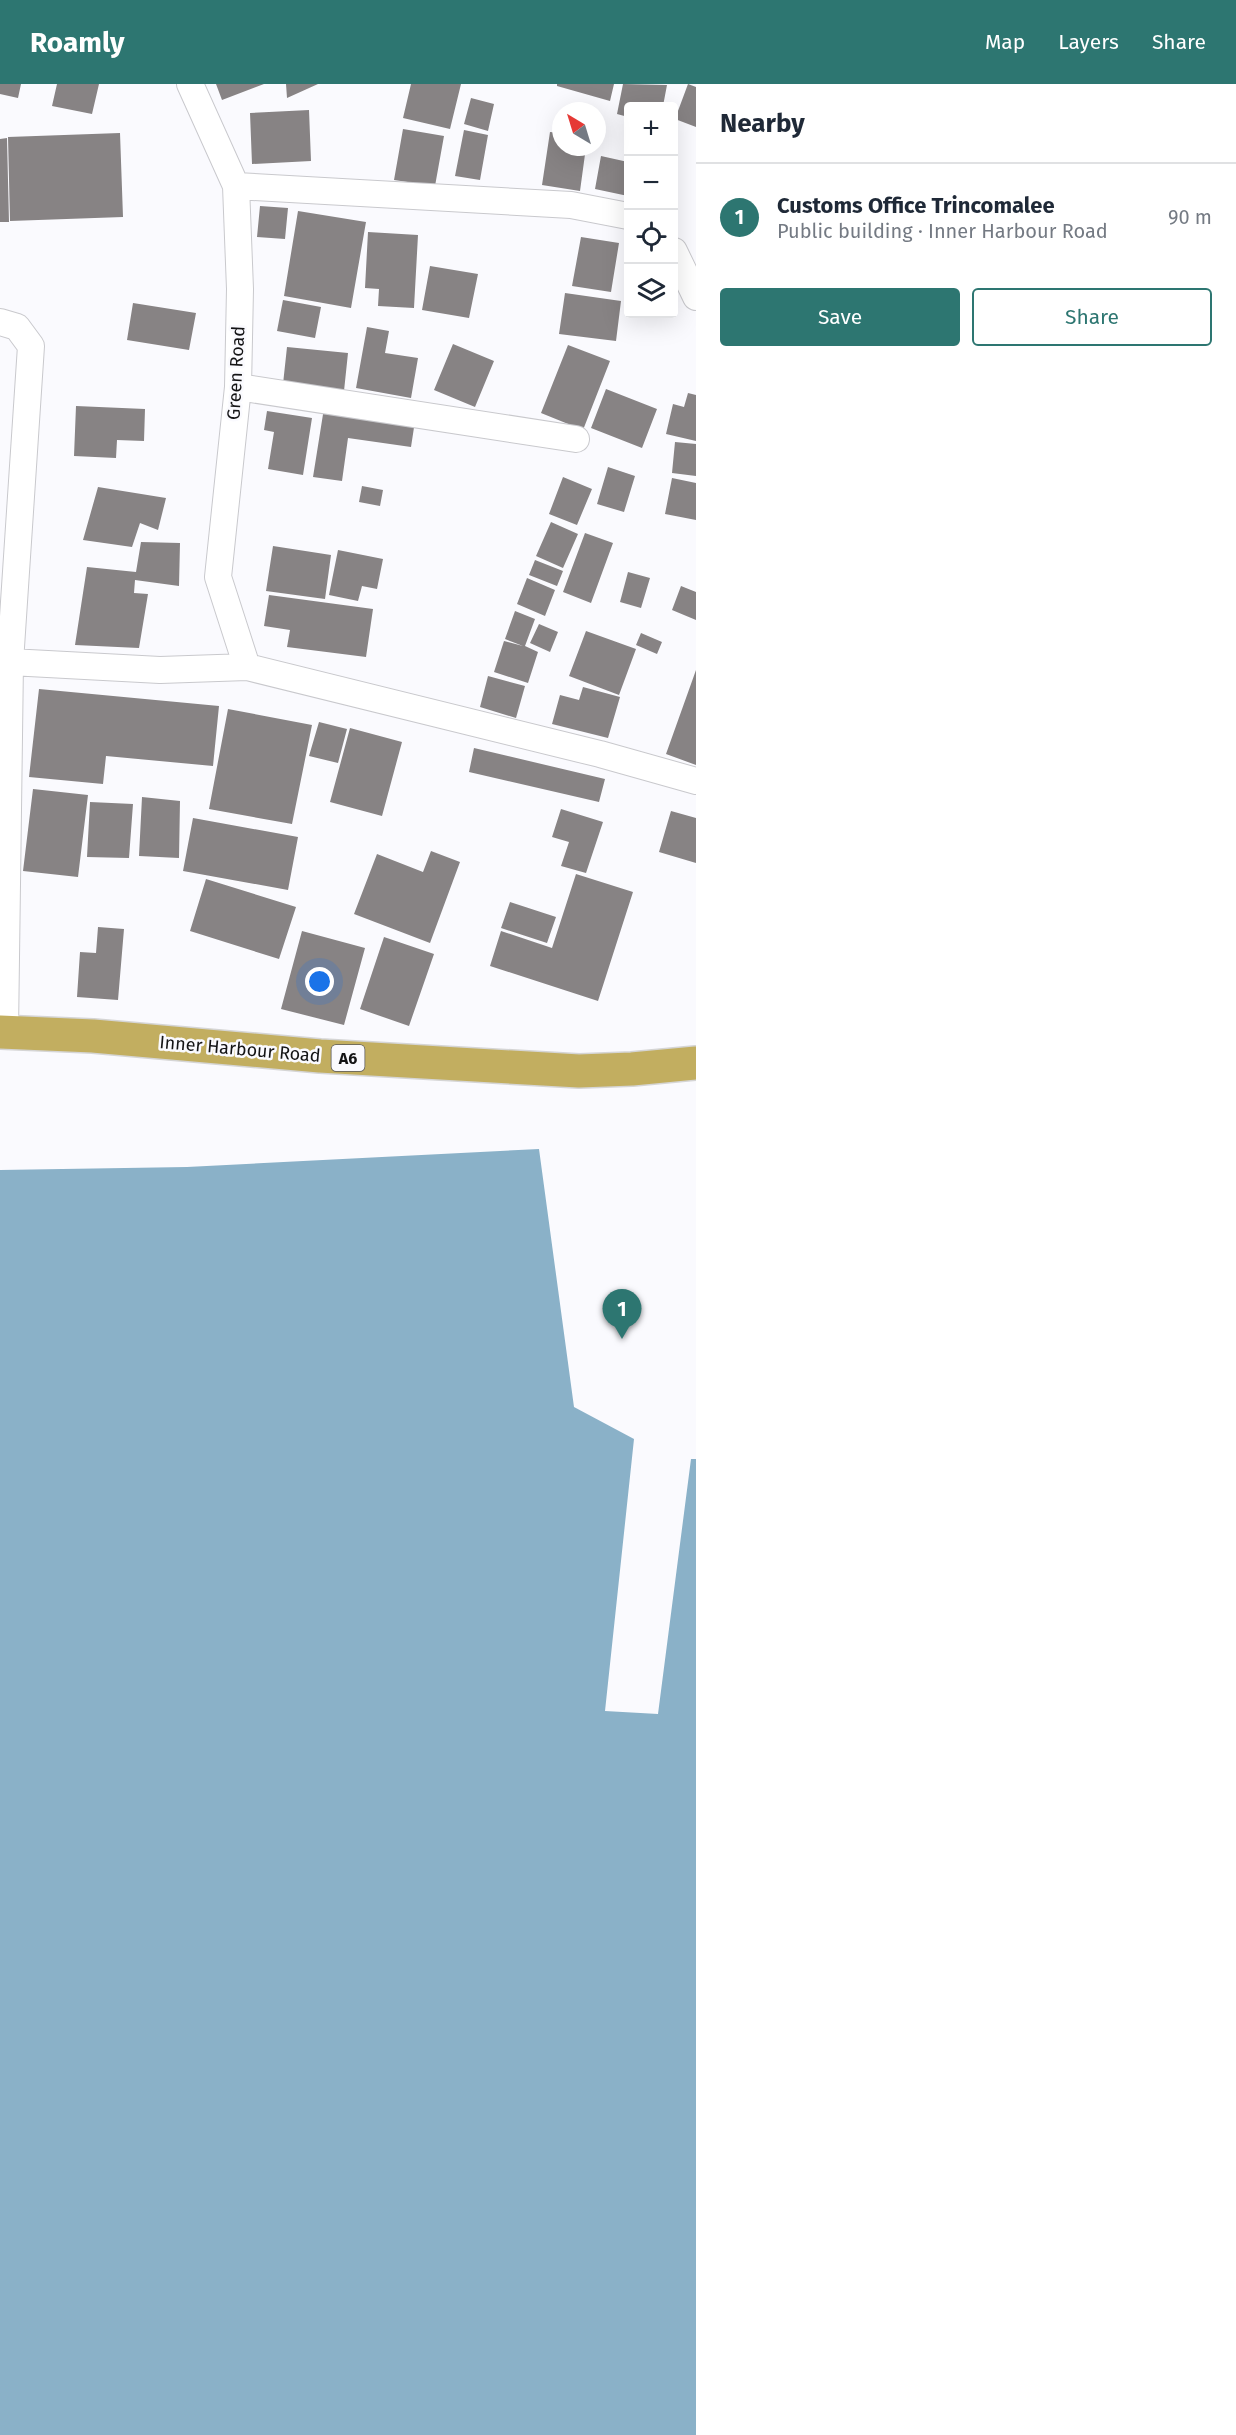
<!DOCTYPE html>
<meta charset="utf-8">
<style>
body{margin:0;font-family:"Fira Sans",sans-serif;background:#f6f6f7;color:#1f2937}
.controls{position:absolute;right:18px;top:18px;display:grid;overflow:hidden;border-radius:6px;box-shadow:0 6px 24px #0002}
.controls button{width:54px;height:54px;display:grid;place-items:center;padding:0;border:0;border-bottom:2px solid #e0e1e3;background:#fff;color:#1f2937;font:30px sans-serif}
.compass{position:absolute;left:552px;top:18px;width:54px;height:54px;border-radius:50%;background:#fff;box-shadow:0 6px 24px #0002;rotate:322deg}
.you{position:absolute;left:320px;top:898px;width:21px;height:21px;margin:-15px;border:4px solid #fff;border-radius:50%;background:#1a73e8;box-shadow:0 0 0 9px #1a73e833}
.badge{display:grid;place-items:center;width:39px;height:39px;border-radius:50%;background:#2d7671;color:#fff;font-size:20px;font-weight:700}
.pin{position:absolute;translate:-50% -50px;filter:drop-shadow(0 2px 3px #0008)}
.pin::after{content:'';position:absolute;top:32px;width:21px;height:18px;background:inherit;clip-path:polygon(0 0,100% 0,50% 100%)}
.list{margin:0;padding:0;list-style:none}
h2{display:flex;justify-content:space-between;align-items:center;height:78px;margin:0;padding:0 24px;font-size:26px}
h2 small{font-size:20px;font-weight:400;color:#747a83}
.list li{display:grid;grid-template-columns:39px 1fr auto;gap:18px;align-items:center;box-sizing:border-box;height:108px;padding:0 24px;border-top:2px solid #e0e1e3}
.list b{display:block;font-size:22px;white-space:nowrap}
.list p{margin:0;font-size:20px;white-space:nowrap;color:#747a83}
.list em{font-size:20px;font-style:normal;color:#747a83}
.actions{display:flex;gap:12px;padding:18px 24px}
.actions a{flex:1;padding:14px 0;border:2px solid #2d7671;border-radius:6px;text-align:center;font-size:21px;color:#2d7671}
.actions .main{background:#2d7671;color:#fff}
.icon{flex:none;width:33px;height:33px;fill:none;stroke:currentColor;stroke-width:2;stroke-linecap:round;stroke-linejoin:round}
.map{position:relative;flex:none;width:696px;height:2351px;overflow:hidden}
header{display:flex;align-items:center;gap:36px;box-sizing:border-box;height:84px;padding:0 30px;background:#2d7671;color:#fff}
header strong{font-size:28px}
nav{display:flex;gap:33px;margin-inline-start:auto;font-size:21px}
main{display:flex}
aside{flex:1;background:#fff}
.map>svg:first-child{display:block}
</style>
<header>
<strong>Roamly</strong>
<nav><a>Map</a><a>Layers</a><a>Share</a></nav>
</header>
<main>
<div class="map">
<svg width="696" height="2351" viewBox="0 0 696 2351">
<rect width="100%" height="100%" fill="#fafafe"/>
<path fill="#8ab1c8" d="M 539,1065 L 574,1323 L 634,1355 L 605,1627 L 658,1630 L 691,1375 L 696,1375 L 696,2351 L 0,2351 L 0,1086 L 187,1083 Z"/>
<path fill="#878384" d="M 0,0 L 21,0 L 18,14 L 0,10 Z
M 57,0 L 99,0 L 92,30 L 52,22 Z
M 216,0 L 264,0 L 222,16 Z
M 286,0 L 318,0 L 287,14 Z
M 411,0 L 461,0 L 450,45 L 403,34 Z
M 557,0 L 614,0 L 610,17 L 557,2 Z
M 623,0 L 667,1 L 663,22 L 628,22 L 628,33 L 617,30 Z
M 688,0 L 696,3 L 696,43 L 675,35 Z
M 471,14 L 494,20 L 488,47 L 464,40 Z
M 309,26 L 311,77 L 252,80 L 250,29 Z
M 403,45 L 444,52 L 435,102 L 394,96 Z
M 464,46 L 488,51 L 480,96 L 455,92 Z
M 550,48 L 561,49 L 561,63 L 586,63 L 580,107 L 542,101 Z
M 120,49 L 123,133 L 10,137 L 8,53 Z
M 7,54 L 9,138 L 0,138 L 0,55 Z
M 601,72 L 628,78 L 628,112 L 595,105 Z
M 260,122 L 288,124 L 285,155 L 257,153 Z
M 298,127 L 366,138 L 351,224 L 284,212 Z
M 368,148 L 418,151 L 414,224 L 378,222 L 379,205 L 365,204 Z
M 581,153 L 619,159 L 611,208 L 572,202 Z
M 430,182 L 478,190 L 469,234 L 422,226 Z
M 565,209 L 621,217 L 616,257 L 559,250 Z
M 283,216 L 321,223 L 315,254 L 277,247 Z
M 133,219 L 196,229 L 189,266 L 127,256 Z
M 367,243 L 389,247 L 385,269 L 418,274 L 411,314 L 356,304 Z
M 453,260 L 494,277 L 475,323 L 434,306 Z
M 568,261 L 610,277 L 583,346 L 541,329 Z
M 287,263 L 348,269 L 344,307 L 283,300 Z
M 606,305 L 657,325 L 642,364 L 591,344 Z
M 688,309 L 696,311 L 696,357 L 666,350 L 673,320 L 684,323 Z
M 76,322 L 145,325 L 144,357 L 117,356 L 116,374 L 74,372 Z
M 324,324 L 415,337 L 411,363 L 348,354 L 342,397 L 313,393 Z
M 267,327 L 312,334 L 303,391 L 268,385 L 274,348 L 264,346 Z
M 675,358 L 696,360 L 696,392 L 672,389 Z
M 608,383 L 635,392 L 624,428 L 597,420 Z
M 563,393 L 592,405 L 577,441 L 549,430 Z
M 672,394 L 696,399 L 696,436 L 665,430 Z
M 362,402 L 383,406 L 380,422 L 359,418 Z
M 98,403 L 166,414 L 158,446 L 140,439 L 132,463 L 83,456 Z
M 551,438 L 578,450 L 563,484 L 536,472 Z
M 585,449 L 613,459 L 591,519 L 563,508 Z
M 141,458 L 180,459 L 179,502 L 135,496 L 134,509 L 148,510 L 139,564 L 75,561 L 87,483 L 136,488 Z
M 273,462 L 331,471 L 325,515 L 266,507 Z
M 338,466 L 383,475 L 377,505 L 362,502 L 358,517 L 329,511 Z
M 535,476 L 563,487 L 557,502 L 529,491 Z
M 628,488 L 650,494 L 641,524 L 620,518 Z
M 527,494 L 555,506 L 545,532 L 517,520 Z
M 681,502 L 696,508 L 696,536 L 672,526 Z
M 269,511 L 373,525 L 366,573 L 287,563 L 290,546 L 264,542 Z
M 515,527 L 535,535 L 525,562 L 538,568 L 528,599 L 494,588 L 504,557 L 523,562 L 505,555 Z
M 539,540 L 558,548 L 550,568 L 530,559 Z
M 586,547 L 636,565 L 619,611 L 569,592 Z
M 641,549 L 662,558 L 657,570 L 636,561 Z
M 696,586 L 696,681 L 666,670 Z
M 488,592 L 525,602 L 516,634 L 480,623 Z
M 583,603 L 620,613 L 608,654 L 552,640 L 560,611 L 579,616 Z
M 39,605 L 219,622 L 213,682 L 106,672 L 103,700 L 29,693 Z
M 228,625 L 312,641 L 292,740 L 209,725 Z
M 319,638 L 347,645 L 338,679 L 309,672 Z
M 350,644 L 402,658 L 382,732 L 330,718 Z
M 474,664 L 605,695 L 599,718 L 469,688 Z
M 33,705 L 88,711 L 78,793 L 23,787 Z
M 142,713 L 180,717 L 179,774 L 139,772 Z
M 90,718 L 133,720 L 129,774 L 87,773 Z
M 561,725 L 603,738 L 586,789 L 561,782 L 569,758 L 552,753 Z
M 671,727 L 696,734 L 696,779 L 659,768 Z
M 193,734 L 298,753 L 288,806 L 183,787 Z
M 431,767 L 460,778 L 430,859 L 354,830 L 377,770 L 423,788 Z
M 576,790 L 633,808 L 598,917 L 490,882 L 501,847 L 552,864 Z
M 206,795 L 296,823 L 279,875 L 190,847 Z
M 510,818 L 556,833 L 547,859 L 501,844 Z
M 98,843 L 124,845 L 118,916 L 77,913 L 80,868 L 96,869 Z
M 302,847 L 365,864 L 344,941 L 281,925 Z
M 384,853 L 434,870 L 409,942 L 360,925 Z"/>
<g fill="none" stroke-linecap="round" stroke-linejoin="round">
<g stroke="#c9c9cd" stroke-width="28">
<path id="minor" d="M 190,0 L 236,102 L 240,205 L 238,303 L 218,493 L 247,583
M 236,102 L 571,121 L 628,132
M 674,167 L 696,213
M 0,238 L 17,243 L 31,262 L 10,578 L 5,948
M 238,303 L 576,355
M 10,578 L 160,586 L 247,583 L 600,670 L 696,697"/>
</g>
<g stroke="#d5d5d5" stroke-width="36">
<path id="trunk" d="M 0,948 L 93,952 L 320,972 L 579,987 L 632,985 L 696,979"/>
</g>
<use href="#minor" stroke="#fff" stroke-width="26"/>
<use href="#trunk" stroke="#c2ae60" stroke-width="33"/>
</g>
<g text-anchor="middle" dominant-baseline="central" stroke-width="5" stroke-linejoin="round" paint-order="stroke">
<rect fill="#fafafe" stroke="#59595b" stroke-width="1.5" x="331.5" y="961" width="33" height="26" rx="4.5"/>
<g font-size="16" font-weight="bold" fill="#141415">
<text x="348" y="974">A6</text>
</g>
<g font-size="18" fill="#141415" stroke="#fafafe">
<text transform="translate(236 289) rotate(-87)">Green Road</text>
<text transform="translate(240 965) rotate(5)">Inner Harbour Road</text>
</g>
</g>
</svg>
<div class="controls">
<button>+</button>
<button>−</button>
<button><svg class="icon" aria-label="locate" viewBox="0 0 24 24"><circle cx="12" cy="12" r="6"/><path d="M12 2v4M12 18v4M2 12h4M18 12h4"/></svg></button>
<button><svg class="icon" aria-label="layers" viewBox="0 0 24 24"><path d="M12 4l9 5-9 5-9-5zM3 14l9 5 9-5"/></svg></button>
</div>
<svg class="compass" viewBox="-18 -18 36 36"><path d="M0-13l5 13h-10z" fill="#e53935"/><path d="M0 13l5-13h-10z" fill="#747a83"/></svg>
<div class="you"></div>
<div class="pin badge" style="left:622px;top:1255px">1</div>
</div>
<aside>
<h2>Nearby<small></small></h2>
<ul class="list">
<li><span class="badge">1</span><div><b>Customs Office Trincomalee</b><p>Public building · Inner Harbour Road</p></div><em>90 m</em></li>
</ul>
<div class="actions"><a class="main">Save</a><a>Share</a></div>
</aside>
</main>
